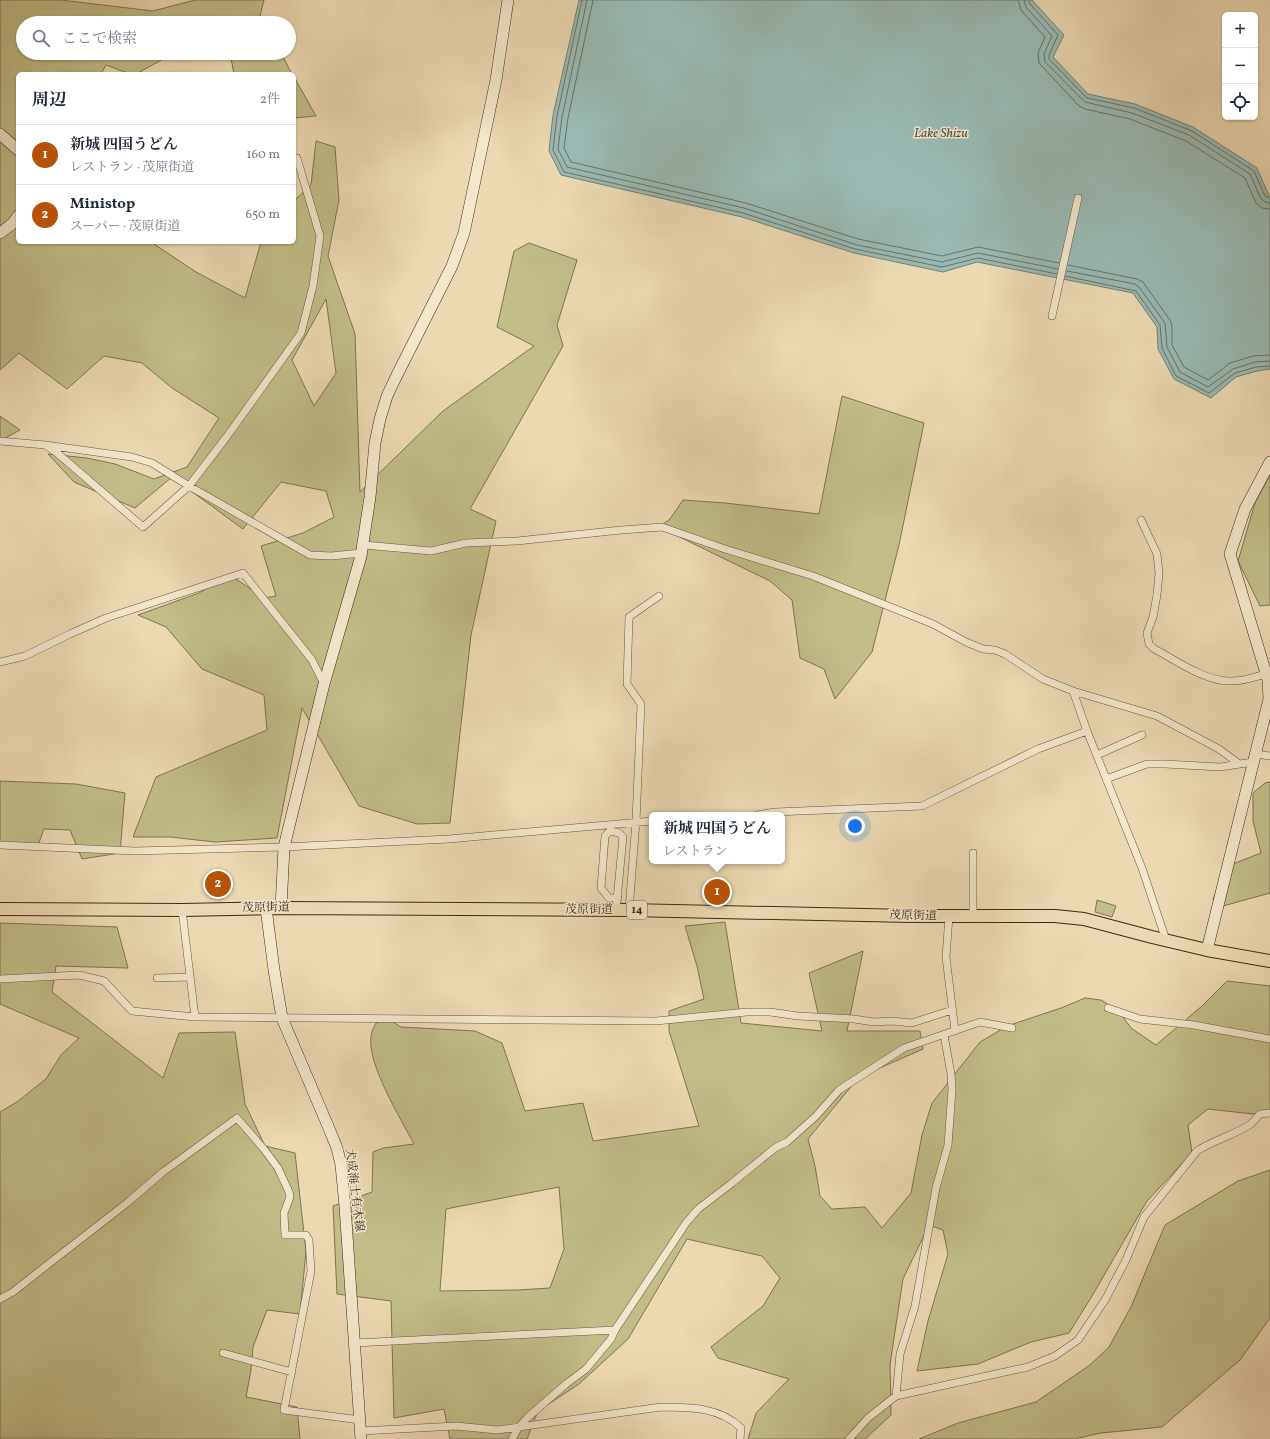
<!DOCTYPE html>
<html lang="ja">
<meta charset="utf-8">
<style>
body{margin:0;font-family:Vollkorn,"Noto Serif JP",serif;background:#f2f2f3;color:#1f2937}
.controls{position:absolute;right:12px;top:12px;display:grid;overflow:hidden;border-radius:6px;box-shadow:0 1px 3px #0004}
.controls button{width:36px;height:36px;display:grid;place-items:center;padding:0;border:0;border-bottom:1px solid #e0e1e3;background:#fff;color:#1f2937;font:20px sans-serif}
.you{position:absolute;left:855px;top:826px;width:14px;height:14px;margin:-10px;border:3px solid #fff;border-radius:50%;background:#1a73e8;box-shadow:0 0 0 6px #1a73e833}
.badge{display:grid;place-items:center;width:26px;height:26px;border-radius:50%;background:#b45309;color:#fff;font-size:13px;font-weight:700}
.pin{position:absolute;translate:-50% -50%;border:2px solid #fff;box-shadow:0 1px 4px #0006}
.popup{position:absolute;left:649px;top:812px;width:136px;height:52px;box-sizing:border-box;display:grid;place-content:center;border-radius:6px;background:#fff;filter:drop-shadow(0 1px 3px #0005);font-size:13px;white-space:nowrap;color:#747a83}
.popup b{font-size:15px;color:#1f2937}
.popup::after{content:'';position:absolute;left:50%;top:100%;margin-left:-8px;border:8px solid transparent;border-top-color:#fff}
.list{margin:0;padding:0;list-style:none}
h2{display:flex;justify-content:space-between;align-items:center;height:52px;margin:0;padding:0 16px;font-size:17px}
h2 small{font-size:13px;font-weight:400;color:#747a83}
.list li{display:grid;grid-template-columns:26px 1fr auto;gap:12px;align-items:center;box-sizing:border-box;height:60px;padding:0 16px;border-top:1px solid #e0e1e3}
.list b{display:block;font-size:15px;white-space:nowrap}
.list p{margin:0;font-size:13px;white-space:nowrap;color:#747a83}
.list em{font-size:13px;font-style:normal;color:#747a83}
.icon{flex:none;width:22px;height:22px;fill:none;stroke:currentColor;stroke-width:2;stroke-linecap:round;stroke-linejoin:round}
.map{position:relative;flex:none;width:1270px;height:1439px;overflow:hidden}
.search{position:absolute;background:#fff;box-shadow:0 1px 3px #0004;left:16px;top:16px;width:280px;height:44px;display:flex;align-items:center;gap:10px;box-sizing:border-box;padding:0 14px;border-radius:22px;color:#747a83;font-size:15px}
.panel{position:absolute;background:#fff;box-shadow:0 1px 3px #0004;left:16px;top:72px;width:280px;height:172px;border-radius:6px}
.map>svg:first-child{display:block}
</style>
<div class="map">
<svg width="1270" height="1439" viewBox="0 0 1270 1439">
<rect width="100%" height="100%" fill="#ebd9b1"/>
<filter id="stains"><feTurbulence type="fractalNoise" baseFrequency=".005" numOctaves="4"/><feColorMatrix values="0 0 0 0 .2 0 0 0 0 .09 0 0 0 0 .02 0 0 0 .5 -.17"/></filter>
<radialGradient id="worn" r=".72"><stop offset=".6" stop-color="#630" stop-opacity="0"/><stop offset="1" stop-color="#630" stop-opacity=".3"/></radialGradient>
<path fill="#c0bd86" stroke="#7d7452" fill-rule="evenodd" d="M 0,0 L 61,0 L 153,11 L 195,0 L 264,0 L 260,16 L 264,23 L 23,23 L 23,53 L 174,53 L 136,74 L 130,74 L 106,65 L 101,74 L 18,74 L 18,242 L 151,242 L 196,272 L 245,298 L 261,242 L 294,242 L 294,201 L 311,185 L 316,141 L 335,147 L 339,200 L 328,256 L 355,334 L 360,492 L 443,411 L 534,346 L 497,327 L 514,251 L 529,243 L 577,260 L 557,325 L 563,346 L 470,509 L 496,521 L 471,635 L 450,823 L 417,824 L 359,806 L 302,708 L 277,838 L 215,842 L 170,837 L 133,837 L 156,777 L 267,730 L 264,695 L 202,669 L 166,627 L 138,615 L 199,593 L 230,575 L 264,598 L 276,596 L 261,546 L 303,533 L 334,517 L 326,491 L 281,482 L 243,529 L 172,477 L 135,508 L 74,482 L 48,454 L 87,458 L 115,464 L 154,479 L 187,467 L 219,418 L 172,388 L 142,363 L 104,356 L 67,389 L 19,353 L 0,370 ZM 326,299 L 336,373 L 314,406 L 292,360 Z
M 230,53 L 281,53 L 292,74 L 234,74 Z
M 294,77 L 316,116 L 294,118 Z
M 842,396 L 924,423 L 899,545 L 872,652 L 835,699 L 824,669 L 800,658 L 792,600 L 770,581 L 659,527 L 670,519 L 683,500 L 725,503 L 819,514 Z
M 0,416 L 20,430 L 0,441 Z
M 1270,475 L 1270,605 L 1260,606 L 1238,561 L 1255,503 Z
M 0,781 L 76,784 L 125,793 L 120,853 L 82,859 L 70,830 L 44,829 L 38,845 L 0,844 Z
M 1270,782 L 1270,893 L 1223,906 L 1213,900 L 1225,867 L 1261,853 L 1253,821 L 1253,793 L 1265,783 Z
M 1097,900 L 1116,906 L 1112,917 L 1095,912 Z
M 725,922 L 741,1023 L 822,1031 L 809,973 L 863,951 L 847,1031 L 920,1031 L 923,1049 L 859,1077 L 808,1139 L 815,1166 L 820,1196 L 832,1209 L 865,1207 L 882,1228 L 911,1193 L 922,1135 L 932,1103 L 980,1042 L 1007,1026 L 1061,1008 L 1085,998 L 1101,1000 L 1119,1011 L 1131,1028 L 1156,1045 L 1202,1006 L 1227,981 L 1270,986 L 1270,1112 L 1253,1114 L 1208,1109 L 1188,1125 L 1192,1153 L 1147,1201 L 1092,1296 L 1069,1333 L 1031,1342 L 978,1364 L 917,1371 L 928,1321 L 948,1254 L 943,1230 L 929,1225 L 903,1279 L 890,1364 L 891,1415 L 865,1439 L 748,1439 L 756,1413 L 789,1379 L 718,1358 L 711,1347 L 763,1306 L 780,1278 L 762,1256 L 687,1239 L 628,1339 L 579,1384 L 538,1411 L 527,1439 L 450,1439 L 444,1409 L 394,1418 L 391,1301 L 337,1294 L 333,1206 L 372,1192 L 373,1152 L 383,1148 L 414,1144 C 401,1119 367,1064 371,1037 C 371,1032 374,1027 376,1023 L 388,1019 L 401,1027 L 475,1031 L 502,1043 L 525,1111 L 583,1103 L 593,1141 L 699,1126 L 669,1031 L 669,1011 L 704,999 L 697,966 L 685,926 ZM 559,1187 L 564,1249 L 550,1288 L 518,1290 L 440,1291 L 446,1209 Z
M 0,923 L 117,927 L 128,968 L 56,966 L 52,992 L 163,1078 L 179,1033 L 235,1032 L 245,1104 L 265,1146 L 295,1153 L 306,1251 L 300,1314 L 267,1310 L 253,1347 L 251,1370 L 246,1397 L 297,1407 L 300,1439 L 0,1439 L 0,1112 L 17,1102 L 46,1079 L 61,1055 L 79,1038 L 0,1004 Z
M 1270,1170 L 1270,1318 L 1240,1360 L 1162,1427 L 1101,1433 L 1074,1439 L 919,1439 L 958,1423 L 1036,1402 L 1090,1365 L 1109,1347 L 1131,1307 L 1165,1225 L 1238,1181 Z"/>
<path fill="#9ab9b3" stroke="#748077" d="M 579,0 L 1032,0 L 1064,35 L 1053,57 L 1088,94 L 1135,104 L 1193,127 L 1257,168 L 1270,198 L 1270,369 L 1257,371 L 1236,377 L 1211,398 L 1174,379 L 1158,349 L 1157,327 L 1133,293 L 977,262 L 943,272 L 854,253 L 742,217 L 561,175 L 549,151 L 553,115 Z"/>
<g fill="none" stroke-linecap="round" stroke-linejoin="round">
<path stroke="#6a7268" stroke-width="1" d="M 582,0 L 557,116 L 553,150 L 564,172 L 743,213 L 855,249 L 942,267 L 978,258 L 1057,274
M 587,0 L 562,117 L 558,149 L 567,167 L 744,208 L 857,245 L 942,262 L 978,253 L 1058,269
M 593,0 L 568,118 L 564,148 L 571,162 L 746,203 L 858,239 L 942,256 L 978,247 L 1059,263
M 1018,0 L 1021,10 L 1045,37 L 1038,53 L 1039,63 L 1079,106 L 1085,109 L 1130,119 L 1186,141 L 1245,178 L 1256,203 L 1262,208 L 1270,209
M 1024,0 L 1026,7 L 1052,36 L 1044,54 L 1045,62 L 1085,102 L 1132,113 L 1189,135 L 1250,174 L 1261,199 L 1265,202 L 1270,203
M 1029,0 L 1030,4 L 1058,35 L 1049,55 L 1049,59 L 1087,98 L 1134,108 L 1192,131 L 1254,171 L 1265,196 L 1270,198
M 1068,265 L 1137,279 L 1143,282 L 1170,320 L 1172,326 L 1172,345 L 1184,367 L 1208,380 L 1230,363 L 1253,356 L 1270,355
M 1067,271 L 1135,284 L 1139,287 L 1165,323 L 1167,347 L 1180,372 L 1208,387 L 1233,369 L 1255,362 L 1270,361
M 1065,276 L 1136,291 L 1160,325 L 1162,348 L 1176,376 L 1209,393 L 1235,373 L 1256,367 L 1270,366"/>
<g stroke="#665642" stroke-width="8">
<path id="street" d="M 1052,316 L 1078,198
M 0,441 L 45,445 L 132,457 L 152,463 L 189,486 L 310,555 L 331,556 L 362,553
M 45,445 L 56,452 L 143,527 L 189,486 L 228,435 L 301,333 L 313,286 L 320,236 L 297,158
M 1141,520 L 1157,554 L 1159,573 L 1157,595 L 1153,617 L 1147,633 L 1149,644 L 1153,648 C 1175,660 1205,681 1229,681 C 1242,682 1254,677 1266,674
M 364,545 L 431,551 L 466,543 L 517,541 L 621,530 L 662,527 L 725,549 L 813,576 L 933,624 L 966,642 L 983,649 L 995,650 L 1005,654 L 1043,679 L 1073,691 L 1087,731 L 1142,868 L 1166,940
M 0,662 L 25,656 L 70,634 L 106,618 L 243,573 L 312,660 L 324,684
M 1073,691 L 1157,716 L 1219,749 L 1238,763
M 1255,754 L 1270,756
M 1097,755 L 1142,735
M 1106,779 L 1147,764 L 1165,764 L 1220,767 L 1253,762
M 757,815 L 775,812 L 922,806 L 1038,749 L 1087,731
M 0,845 L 135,851 L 284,847 L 449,839 L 652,821
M 182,910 L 195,1017
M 616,910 L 623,837 L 619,833 L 610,831 L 605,836 L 601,888 L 609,898 L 618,898
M 629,910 L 636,821 L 641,704 L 627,684 L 629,617 L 659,596
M 949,916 L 946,957 L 955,1031
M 973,916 L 973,853
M 157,978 L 190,977
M 0,979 L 79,975 L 104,981 L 132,1011 L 195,1017 L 656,1021 L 747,1012 L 770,1012 L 798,1016 L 854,1019 L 874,1022 L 892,1021 L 912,1023 L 952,1010
M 1108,1008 L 1140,1019 L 1194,1025 L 1270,1039
M 0,1299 L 13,1292 L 51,1262 L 127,1203 L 163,1172 L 237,1118 L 263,1148 L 278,1168 L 289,1192 L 290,1197 L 284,1213 L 285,1235 L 306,1235 L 309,1240 L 311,1271 L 284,1410 L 360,1420
M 354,1343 L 615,1330 L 686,1223 L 698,1209 L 732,1183 L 775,1148 L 787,1142 L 816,1116 L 839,1090 L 904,1048 L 980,1022 L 1012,1028
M 223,1353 L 292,1372
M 896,1396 L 900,1354 L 915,1306 L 936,1188 L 948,1145 L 952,1090 L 951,1074 L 944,1035
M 361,1431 L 456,1426 L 497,1430 L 661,1407 C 689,1407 720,1407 741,1428 L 740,1439
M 512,1439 L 519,1427 L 527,1418 L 566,1384 L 586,1369 L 611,1339 L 615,1330
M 849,1439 L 868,1418 L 896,1396 L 1028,1367 L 1055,1356 L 1078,1340 L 1105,1300 L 1126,1260 L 1144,1217 L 1197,1151 C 1214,1140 1234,1135 1251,1124 C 1254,1121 1257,1117 1260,1114 L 1270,1113"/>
</g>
<g stroke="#3a2a1d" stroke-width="12">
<path id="secondary" d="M 0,134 L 18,150
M 0,233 L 12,224 L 18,216
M 266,908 L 274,970 L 282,1018 L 328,1126 L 337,1148 L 341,1165 L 345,1206 L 361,1439
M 281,908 L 284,847 L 324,684 L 361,556 L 370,497 L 375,443 L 380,419 L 387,396 L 397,375 L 452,266 L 464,233 L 496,80 L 508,0
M 1207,950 L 1269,699 L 1268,680 L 1230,554 L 1245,509 L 1270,462"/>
</g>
<g stroke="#3a2a1d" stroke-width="14">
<path id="primary" d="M 0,909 L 182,910 L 281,908 L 629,910 L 910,916 L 1055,916 L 1084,919 L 1152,937 L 1207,950 L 1270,961"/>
</g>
<use href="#street" stroke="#f2e6cc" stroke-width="7"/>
<use href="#secondary" stroke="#f2e6cc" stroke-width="11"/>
<use href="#primary" stroke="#ebd9b1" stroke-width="12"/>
</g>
<g text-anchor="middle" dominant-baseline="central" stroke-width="3" stroke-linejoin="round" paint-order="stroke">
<rect fill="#f2e6cc" stroke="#716252" stroke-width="1" x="627" y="901" width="20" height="18" rx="3"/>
<g font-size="11" font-weight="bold" fill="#3a2a1d">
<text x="637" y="910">14</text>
</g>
<g font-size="12" fill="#3a2a1d" stroke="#f2e6cc">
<text transform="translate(266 908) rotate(-1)">茂原街道</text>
<text x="589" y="910">茂原街道</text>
<text transform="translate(913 916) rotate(1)">茂原街道</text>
<text transform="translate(354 1190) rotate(83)">犬成海士有木線</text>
</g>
<g font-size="13" font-style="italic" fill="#524e42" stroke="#f2e6cc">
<text x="941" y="134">Lake Shizu</text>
</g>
</g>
<rect width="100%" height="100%" filter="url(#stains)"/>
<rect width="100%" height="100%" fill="url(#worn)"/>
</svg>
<div class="controls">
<button>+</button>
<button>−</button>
<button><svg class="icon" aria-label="locate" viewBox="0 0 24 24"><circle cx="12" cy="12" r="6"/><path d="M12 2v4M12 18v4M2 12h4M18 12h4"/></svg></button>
</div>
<div class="you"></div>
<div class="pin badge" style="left:717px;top:892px">1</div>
<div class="popup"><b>新城 四国うどん</b>レストラン</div>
<div class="pin badge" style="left:218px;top:884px">2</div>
<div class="search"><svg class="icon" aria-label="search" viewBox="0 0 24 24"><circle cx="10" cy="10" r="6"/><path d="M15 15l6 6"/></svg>ここで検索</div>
<section class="panel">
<h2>周辺<small>2件</small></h2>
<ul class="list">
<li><span class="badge">1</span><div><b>新城 四国うどん</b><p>レストラン · 茂原街道</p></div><em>160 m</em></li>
<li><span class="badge">2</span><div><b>Ministop</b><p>スーパー · 茂原街道</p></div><em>650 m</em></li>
</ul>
</section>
</div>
